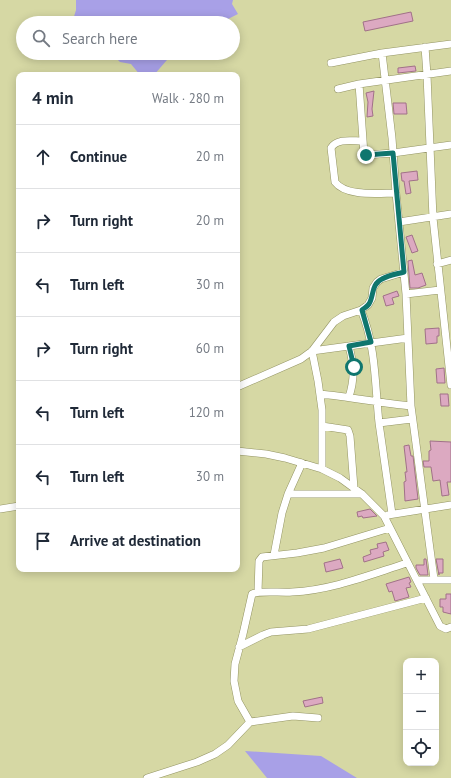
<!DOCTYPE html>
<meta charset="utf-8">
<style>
body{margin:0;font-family:"PT Sans",sans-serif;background:#f2f2f3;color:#1f2937}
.controls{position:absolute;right:12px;bottom:12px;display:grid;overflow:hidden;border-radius:8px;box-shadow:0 2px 10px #0003}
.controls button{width:36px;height:36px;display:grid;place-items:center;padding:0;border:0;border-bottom:1px solid #e0e1e3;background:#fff;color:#1f2937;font:20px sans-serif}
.stop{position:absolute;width:12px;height:12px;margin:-9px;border:3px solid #0f766e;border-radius:50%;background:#fff}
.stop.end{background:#0f766e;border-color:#fff;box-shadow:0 1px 4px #0008}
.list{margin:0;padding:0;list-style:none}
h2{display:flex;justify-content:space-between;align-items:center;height:52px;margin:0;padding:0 16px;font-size:17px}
h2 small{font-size:13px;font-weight:400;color:#747a83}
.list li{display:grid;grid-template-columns:26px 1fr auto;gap:12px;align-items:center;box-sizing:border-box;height:64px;padding:0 16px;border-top:1px solid #e0e1e3}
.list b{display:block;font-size:15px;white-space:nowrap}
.list em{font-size:13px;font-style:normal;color:#747a83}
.icon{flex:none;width:22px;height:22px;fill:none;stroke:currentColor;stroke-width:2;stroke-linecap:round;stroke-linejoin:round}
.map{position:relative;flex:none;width:451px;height:778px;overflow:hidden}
.search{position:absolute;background:#fff;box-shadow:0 2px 10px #0003;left:16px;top:16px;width:224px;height:44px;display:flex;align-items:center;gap:10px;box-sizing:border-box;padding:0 14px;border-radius:22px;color:#747a83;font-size:15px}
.panel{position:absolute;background:#fff;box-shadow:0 2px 10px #0003;left:16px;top:72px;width:224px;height:500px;border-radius:8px}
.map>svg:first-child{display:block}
</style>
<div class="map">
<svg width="451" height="778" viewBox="0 0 451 778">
<rect width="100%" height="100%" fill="#d6d8a4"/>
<path fill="#a8a0e7" d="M 76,0 L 233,0 L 232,4 L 238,14 L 224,21 L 210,22 L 203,16 L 191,20 L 190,23 L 72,23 L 76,10 Z
M 67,53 L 99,53 L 85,60 L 79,58 L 67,60 Z
M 105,53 L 173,53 L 154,75 L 140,75 L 131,64 L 120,62 L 113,55 Z
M 245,751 L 321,756 L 357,778 L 267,778 Z"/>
<path fill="#dca9c1" stroke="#a17188" d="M 411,12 L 413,21 L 365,31 L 363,22 Z
M 415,66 L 416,71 L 398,73 L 398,68 Z
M 374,91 L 372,109 L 373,116 L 367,117 L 368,102 L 366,93 Z
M 393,103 L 406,103 L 407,114 L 394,114 Z
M 417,171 L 418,180 L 409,181 L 411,193 L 406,194 L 404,181 L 402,181 L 401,173 Z
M 412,235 L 418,251 L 412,253 L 406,237 Z
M 412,260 L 415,275 L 422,273 L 426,285 L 418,288 L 410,288 L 408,261 Z
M 397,291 L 399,296 L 392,298 L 394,304 L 386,306 L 383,296 Z
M 439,328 L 439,336 L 437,336 L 437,343 L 426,344 L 425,329 Z
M 444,368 L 445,383 L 437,383 L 436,369 Z
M 440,394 L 448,394 L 449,406 L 441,406 Z
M 430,441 L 451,442 L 451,482 L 447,482 L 449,495 L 442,496 L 440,480 L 433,481 L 431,467 L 424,467 L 423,461 L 429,461 L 429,451 L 431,450 Z
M 409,445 L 411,456 L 413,456 L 418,499 L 405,501 L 404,482 L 406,481 L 405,472 L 407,472 L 404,446 Z
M 370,509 L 377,516 L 363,518 L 362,516 L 358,517 L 357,512 Z
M 386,542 L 389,550 L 383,552 L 384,556 L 364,562 L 363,557 L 371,554 L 370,550 L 378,548 L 377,544 Z
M 340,559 L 343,568 L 326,572 L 324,563 Z
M 424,559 L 426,559 L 428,575 L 420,575 L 416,568 L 416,565 L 424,565 Z
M 436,559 L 443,559 L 443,573 L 439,573 L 439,575 Z
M 409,577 L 411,582 L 409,583 L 411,587 L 406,588 L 409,597 L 395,601 L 392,591 L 389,592 L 386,584 Z
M 446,594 L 451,594 L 451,614 L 443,612 L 443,607 L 440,607 L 440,599 L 446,599 Z
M 322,697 L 323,703 L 305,707 L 303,701 Z"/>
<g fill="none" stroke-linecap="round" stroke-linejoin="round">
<g stroke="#939463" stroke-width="8">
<path id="minor" d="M 425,47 L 427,75 L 433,218 L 451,385
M 382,53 L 392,138 L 396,193 L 406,294 L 411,406 L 434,579
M 331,63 L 382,53 L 451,44
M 359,84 L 364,154 L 366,155 L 393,153 L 451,145
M 338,89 L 359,84 L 451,71
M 362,141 C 352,141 337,138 331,148 L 335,182 C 346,197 379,193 396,193
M 399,222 L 451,214
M 437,264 L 451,260
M 406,294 L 440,290
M 361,310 C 376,346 375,385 379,423
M 349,346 C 354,366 355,377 349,397
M 237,387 L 301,359 L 312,351 L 334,322 L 343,316 L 361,310 L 368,305 L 372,298 L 373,288 L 377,282 L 381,279 L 404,272
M 320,394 C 351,397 380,403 411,406
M 322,426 L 348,430 L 350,436 L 354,488
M 237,451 L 266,454 L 285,458 L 322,469 L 340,478 L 362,494 L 384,516 L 440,626 L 446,629 L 451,627
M 322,469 L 322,410 L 318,381 L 312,351 L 408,338
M 288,494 L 302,463
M 0,509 L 19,506
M 392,514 L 379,423 L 412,419
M 388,515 L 451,505
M 274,555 L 282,513 L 288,494 L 362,494
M 417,580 L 451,580
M 258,592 L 259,561 L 262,557 L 297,553 L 324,548 L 390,528
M 239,647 L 263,635 L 271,632 L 308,629 L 426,598
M 250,722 L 238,701 L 234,681 L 235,664 L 243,634 L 252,594 C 259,590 282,593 292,592 C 332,590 369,575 407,563
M 147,778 L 197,762 L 215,754 L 228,745 L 250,722 L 293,716 L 318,718"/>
</g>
<use href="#minor" stroke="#fff" stroke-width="7"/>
</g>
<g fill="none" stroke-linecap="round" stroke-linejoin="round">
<path stroke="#0f766e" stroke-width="5" d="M 354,367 L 349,346 L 371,342 L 362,310 C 364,308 367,307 369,304 C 374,296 371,284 382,279 C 389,275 397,274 404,272 L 393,153 L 366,155"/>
</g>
</svg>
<div class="controls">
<button>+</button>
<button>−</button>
<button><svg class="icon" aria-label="locate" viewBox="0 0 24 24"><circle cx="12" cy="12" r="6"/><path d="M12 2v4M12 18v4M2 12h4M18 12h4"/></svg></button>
</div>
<div class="stop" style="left:354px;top:367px"></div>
<div class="stop end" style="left:366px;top:155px"></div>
<div class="search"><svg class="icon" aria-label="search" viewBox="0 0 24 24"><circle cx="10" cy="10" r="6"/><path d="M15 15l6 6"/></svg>Search here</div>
<section class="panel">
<h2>4 min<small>Walk · 280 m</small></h2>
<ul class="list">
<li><svg class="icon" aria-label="ahead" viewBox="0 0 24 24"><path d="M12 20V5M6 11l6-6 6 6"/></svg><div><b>Continue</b></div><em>20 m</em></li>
<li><svg class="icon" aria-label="right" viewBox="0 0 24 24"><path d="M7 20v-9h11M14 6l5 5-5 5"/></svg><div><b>Turn right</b></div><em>20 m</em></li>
<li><svg class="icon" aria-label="left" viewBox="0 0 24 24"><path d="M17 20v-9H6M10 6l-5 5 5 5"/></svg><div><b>Turn left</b></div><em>30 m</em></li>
<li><svg class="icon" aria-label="right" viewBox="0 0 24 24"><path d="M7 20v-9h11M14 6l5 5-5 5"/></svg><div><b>Turn right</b></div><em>60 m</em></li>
<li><svg class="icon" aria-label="left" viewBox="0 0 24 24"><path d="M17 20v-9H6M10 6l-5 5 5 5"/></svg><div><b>Turn left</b></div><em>120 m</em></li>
<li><svg class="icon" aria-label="left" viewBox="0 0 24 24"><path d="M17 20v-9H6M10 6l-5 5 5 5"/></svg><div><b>Turn left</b></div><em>30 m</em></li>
<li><svg class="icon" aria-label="arrive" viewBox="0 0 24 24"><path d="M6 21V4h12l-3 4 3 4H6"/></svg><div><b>Arrive at destination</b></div></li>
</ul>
</section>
</div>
